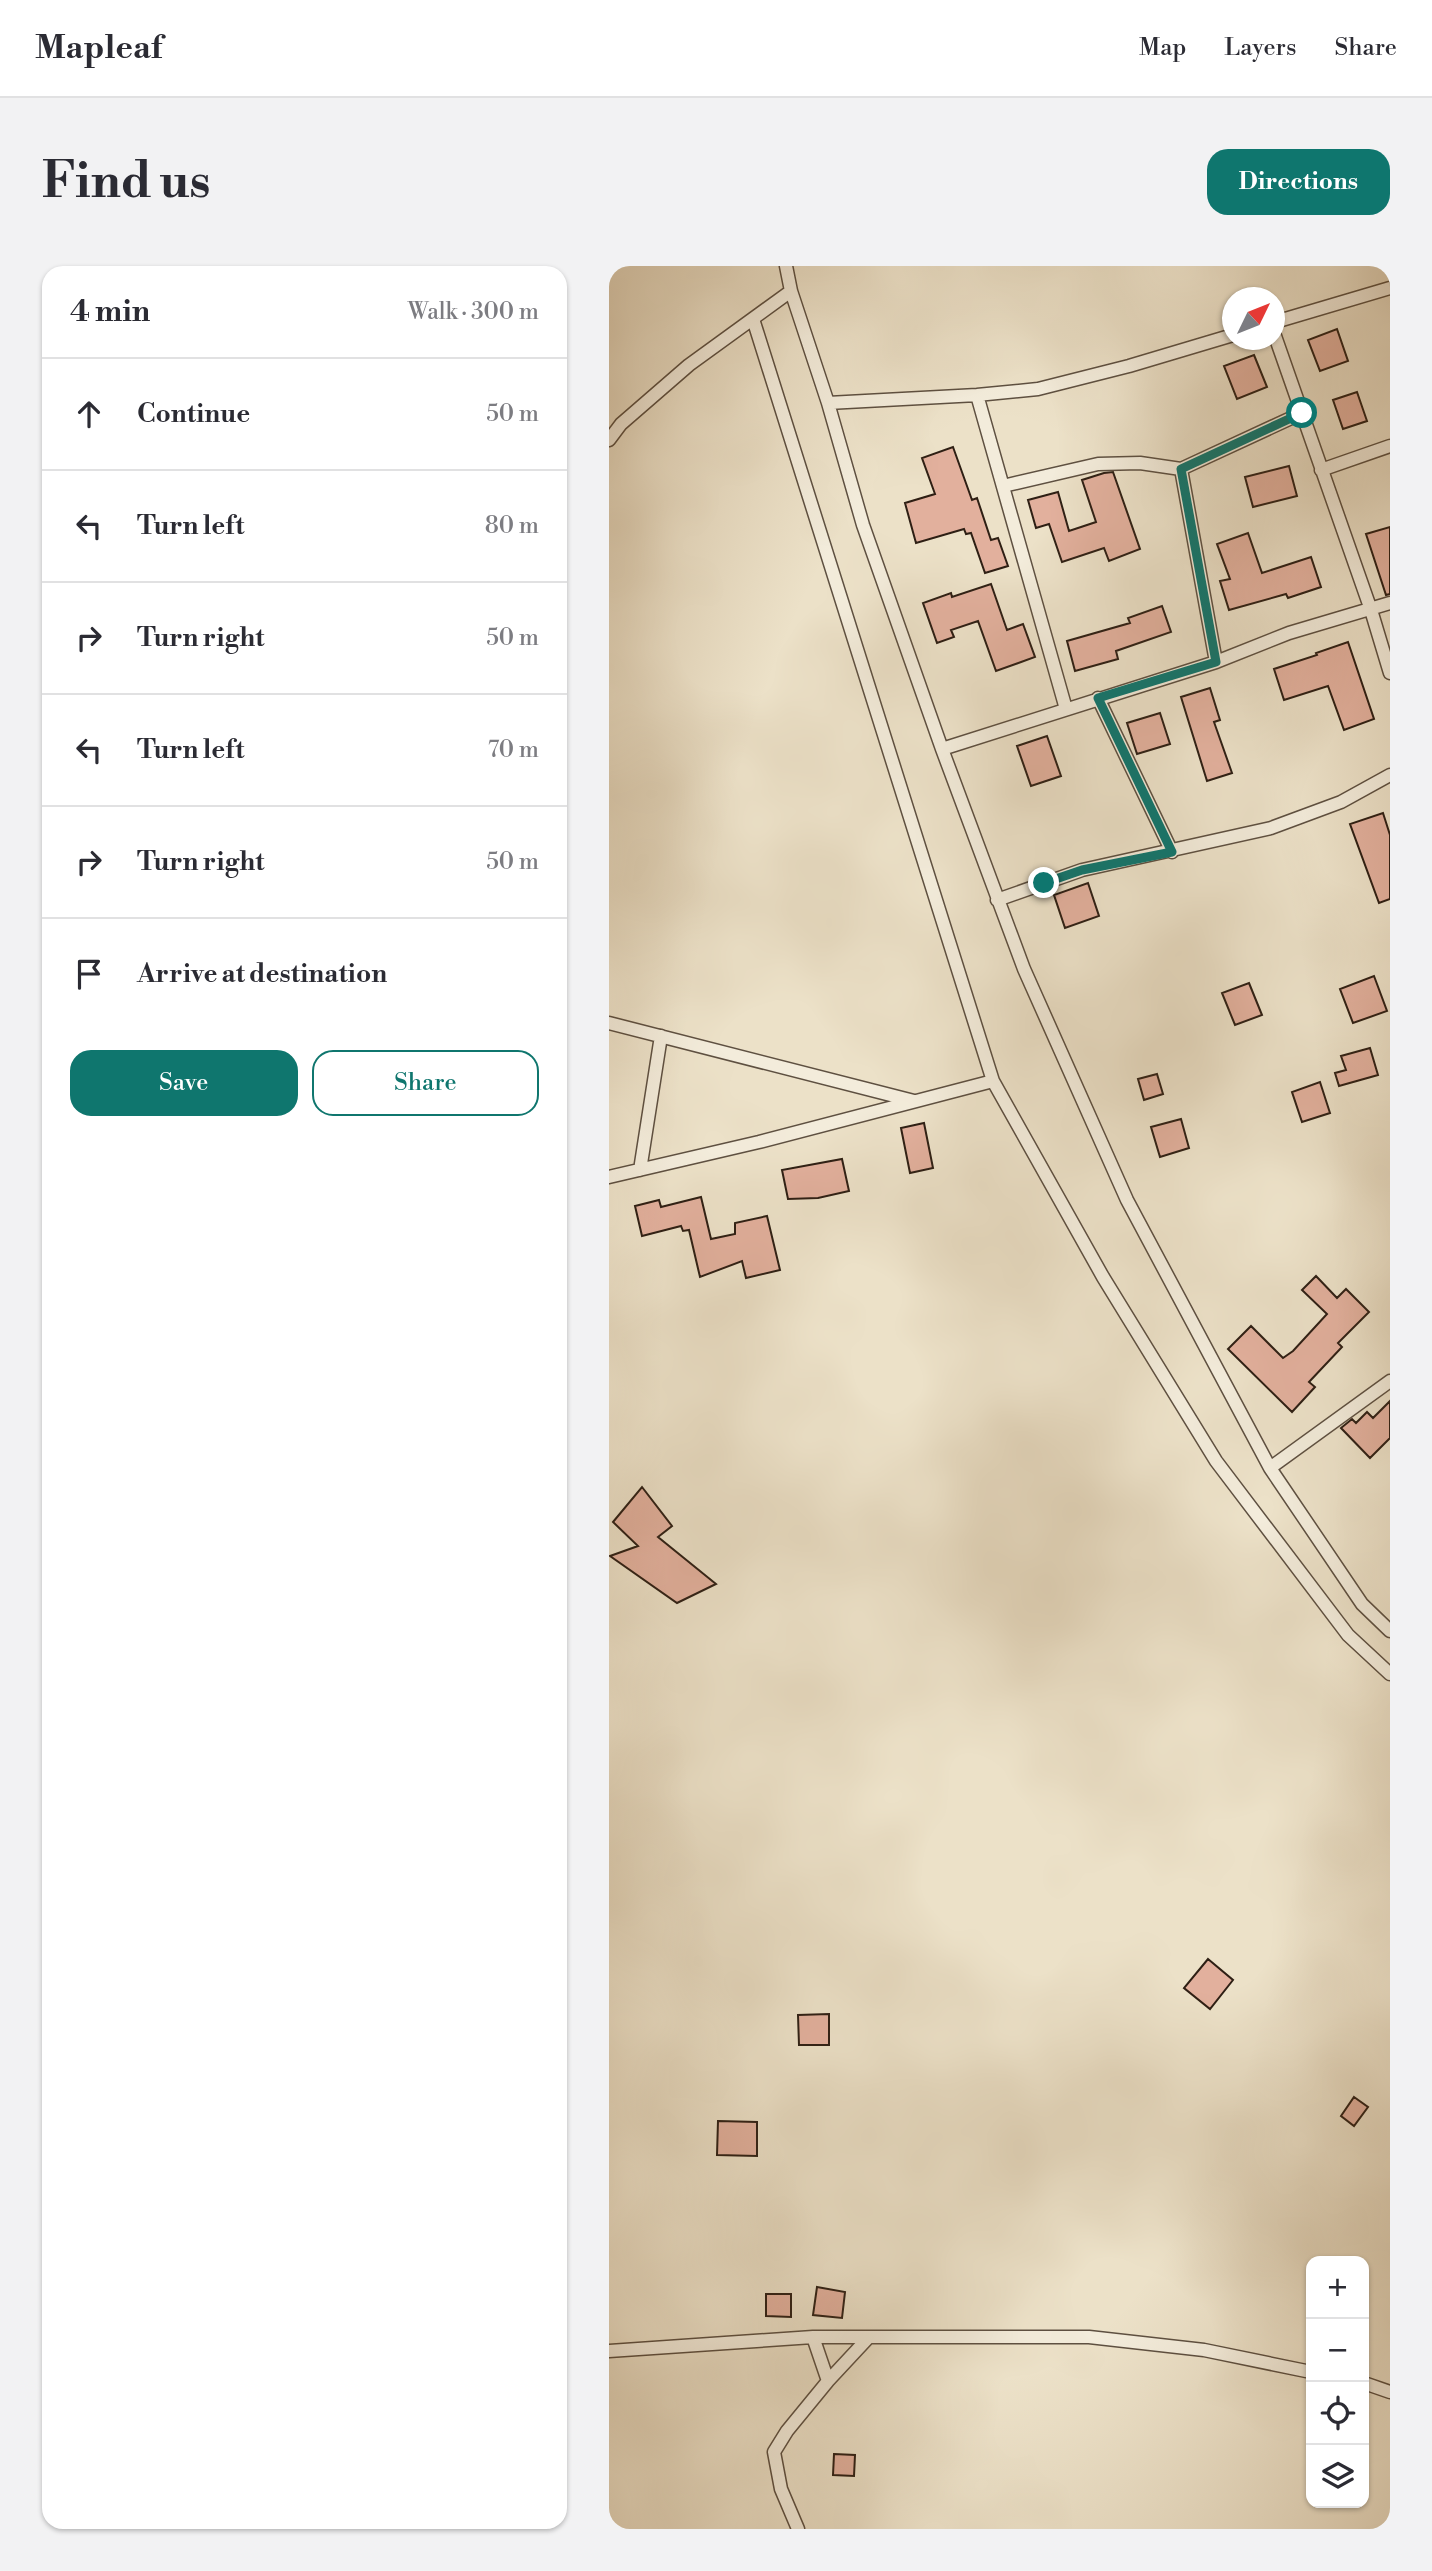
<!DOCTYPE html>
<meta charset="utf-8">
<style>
body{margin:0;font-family:"Libre Bodoni",serif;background:#f2f2f3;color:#2b2b33}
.controls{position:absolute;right:21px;bottom:21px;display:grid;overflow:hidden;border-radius:14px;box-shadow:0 2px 5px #0004}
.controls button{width:63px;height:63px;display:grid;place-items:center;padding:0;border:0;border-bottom:2px solid #e1e1e2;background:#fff;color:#2b2b33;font:35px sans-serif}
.compass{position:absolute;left:613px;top:21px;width:63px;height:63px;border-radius:50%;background:#fff;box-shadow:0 2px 5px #0004;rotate:47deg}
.stop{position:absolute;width:21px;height:21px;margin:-16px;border:5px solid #0f766e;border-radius:50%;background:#fff}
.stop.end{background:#0f766e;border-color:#fff;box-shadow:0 2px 7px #0008}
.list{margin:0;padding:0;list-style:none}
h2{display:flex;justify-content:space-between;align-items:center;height:91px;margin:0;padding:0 28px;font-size:30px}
h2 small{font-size:23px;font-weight:400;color:#7c7c81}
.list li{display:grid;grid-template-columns:46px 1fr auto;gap:21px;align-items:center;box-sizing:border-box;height:112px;padding:0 28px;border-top:2px solid #e1e1e2}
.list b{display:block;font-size:26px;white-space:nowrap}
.list em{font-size:23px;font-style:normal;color:#7c7c81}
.actions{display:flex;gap:14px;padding:21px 28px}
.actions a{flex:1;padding:16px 0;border:2px solid #0f766e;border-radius:21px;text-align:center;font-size:24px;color:#0f766e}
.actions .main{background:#0f766e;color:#fff}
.icon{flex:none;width:38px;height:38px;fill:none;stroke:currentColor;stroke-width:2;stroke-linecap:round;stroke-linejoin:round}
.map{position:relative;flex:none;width:781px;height:2263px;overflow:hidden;border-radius:21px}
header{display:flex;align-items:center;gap:42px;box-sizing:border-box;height:98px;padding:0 35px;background:#fff;border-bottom:2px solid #e1e1e2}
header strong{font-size:33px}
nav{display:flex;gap:38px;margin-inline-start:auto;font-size:24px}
.intro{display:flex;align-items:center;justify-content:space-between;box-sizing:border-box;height:168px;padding:0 42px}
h1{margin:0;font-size:49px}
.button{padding:18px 32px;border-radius:21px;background:#0f766e;color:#fff;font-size:24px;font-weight:700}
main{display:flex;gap:42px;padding:0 42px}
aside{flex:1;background:#fff;border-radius:21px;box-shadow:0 2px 5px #0004}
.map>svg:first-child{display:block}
</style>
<header>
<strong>Mapleaf</strong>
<nav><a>Map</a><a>Layers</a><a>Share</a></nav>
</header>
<div class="intro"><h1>Find us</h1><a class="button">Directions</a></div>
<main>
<aside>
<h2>4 min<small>Walk · 300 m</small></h2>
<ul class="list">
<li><svg class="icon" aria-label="ahead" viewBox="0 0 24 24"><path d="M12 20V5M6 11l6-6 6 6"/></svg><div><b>Continue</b></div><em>50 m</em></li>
<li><svg class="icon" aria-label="left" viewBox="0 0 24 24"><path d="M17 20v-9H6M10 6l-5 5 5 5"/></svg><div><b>Turn left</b></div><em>80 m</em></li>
<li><svg class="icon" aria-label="right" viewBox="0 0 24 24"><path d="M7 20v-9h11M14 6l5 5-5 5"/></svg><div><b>Turn right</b></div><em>50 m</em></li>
<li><svg class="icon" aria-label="left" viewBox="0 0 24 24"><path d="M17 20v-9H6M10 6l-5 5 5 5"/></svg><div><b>Turn left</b></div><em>70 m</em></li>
<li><svg class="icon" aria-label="right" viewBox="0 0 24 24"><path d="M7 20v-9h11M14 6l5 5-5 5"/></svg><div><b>Turn right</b></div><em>50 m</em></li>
<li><svg class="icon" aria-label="arrive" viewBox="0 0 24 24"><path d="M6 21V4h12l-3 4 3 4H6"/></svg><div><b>Arrive at destination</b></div></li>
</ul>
<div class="actions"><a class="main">Save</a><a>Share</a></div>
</aside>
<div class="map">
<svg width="781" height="2263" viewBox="0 0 781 2263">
<rect width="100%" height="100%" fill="#ece1c8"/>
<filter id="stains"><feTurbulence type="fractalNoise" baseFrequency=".00286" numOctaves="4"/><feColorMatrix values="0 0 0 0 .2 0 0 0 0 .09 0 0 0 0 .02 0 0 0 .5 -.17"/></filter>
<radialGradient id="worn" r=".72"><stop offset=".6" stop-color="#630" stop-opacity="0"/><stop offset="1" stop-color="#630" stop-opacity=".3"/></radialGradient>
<path fill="#e2b09d" stroke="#2e1f14" stroke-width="2" d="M 728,63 L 739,95 L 711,105 L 699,74 Z
M 645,89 L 658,121 L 628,133 L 615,100 Z
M 748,126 L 758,155 L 734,163 L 724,134 Z
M 344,181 L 363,234 L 368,232 L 382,274 L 389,272 L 399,300 L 376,307 L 362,267 L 357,268 L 355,263 L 307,277 L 296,237 L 326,228 L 313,192 Z
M 680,200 L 688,230 L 644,241 L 636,211 Z
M 504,206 L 531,283 L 500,295 L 495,282 L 453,296 L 440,258 L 427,262 L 419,234 L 449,226 L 460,265 L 487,256 L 473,214 L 495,207 Z
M 781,261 L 781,328 L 777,329 L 757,268 Z
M 639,267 L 653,307 L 702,291 L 712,321 L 679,332 L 677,328 L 620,344 L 611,315 L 621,313 L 608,278 Z
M 382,318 L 398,364 L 414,358 L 426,391 L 387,405 L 369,355 L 342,364 L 345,371 L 328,377 L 314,337 L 342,327 L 343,331 Z
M 553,340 L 562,366 L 507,385 L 509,393 L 466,405 L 458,375 L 521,357 L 519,352 Z
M 739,376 L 765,453 L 735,464 L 719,420 L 675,434 L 665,403 L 708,389 L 707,387 Z
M 601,422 L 611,454 L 605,456 L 623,507 L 598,515 L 572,431 Z
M 551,447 L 561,478 L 528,488 L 518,457 Z
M 438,470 L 452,510 L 422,520 L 408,480 Z
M 774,547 L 781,569 L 781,633 L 770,637 L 741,558 Z
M 479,617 L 490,650 L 456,662 L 445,629 Z
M 765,710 L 778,745 L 744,757 L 731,723 Z
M 640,717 L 653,749 L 626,759 L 613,727 Z
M 761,782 L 769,809 L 730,820 L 726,807 L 737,804 L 732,790 Z
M 548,808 L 554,828 L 535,834 L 529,813 Z
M 711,816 L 721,847 L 693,856 L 683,826 Z
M 572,853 L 580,882 L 551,891 L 542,861 Z
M 315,857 L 324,902 L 301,907 L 292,862 Z
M 233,893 L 240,925 L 209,932 L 179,933 L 173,904 Z
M 92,931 L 102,973 L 126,968 L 126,957 L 158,950 L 171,1004 L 137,1012 L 133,995 L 91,1011 L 80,964 L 74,965 L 72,960 L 33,970 L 26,940 L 50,934 L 52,941 Z
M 707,1010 L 728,1032 L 737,1023 L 760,1046 L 729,1077 L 733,1081 L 700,1116 L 706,1121 L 683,1146 L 619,1083 L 642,1060 L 674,1092 L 684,1085 L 718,1048 L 693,1024 Z
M 781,1135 L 781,1172 L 761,1192 L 732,1162 L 743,1153 L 747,1157 L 758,1146 L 764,1152 Z
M 33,1221 L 63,1260 L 49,1271 L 107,1318 L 68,1337 L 1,1290 L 29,1280 L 4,1256 Z
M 599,1693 L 624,1714 L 601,1743 L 575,1722 Z
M 220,1748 L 220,1779 L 190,1779 L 189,1749 Z
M 745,1831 L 759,1841 L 745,1860 L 732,1850 Z
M 109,1855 L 148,1856 L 148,1890 L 108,1889 Z
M 208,2021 L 236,2026 L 233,2052 L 204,2049 Z
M 157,2028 L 182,2028 L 182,2051 L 157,2050 Z
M 225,2188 L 246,2189 L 245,2210 L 224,2209 Z"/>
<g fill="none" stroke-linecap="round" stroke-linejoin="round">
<g stroke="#5e5041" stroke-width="15">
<path id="minor" d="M 177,0 L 182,25 L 219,137 L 254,259 L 333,483 L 415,703 L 518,934 L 661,1202 L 753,1338 L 781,1365
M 144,53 L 384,815 L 494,1011 L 607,1195 L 739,1369 L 781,1408
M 666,56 L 781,22
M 666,70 L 762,344 L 781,407
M 368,129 L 457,443
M 219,137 L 368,129 L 429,123 L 520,100 L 624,69
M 0,174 L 12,158 L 80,99 L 182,25
M 572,203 L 693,147
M 712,204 L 781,180
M 394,220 L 489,198 L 531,197 L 572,203 L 607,396
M 489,432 L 563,586
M 333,483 L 607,396 L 680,367 L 781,337
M 388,634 L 473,604 L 662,562 L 732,536 L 781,509
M 0,757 L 305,835
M 31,904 L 52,770
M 0,911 L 150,876 L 384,815
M 661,1202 L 781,1115
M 204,2071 L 219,2115 L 260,2071
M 0,2085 L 204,2071 L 480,2071 L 595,2084 L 702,2106
M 755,2117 L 781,2126
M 189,2263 L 172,2223 L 165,2186 L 178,2165 L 219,2115"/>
</g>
<use href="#minor" stroke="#f3ecdb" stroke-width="12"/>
</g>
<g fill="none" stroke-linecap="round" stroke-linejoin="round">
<path stroke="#0f766e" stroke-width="9" d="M 435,617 L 473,604 L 563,586 L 489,432 L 607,396 L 572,203 L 693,147"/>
</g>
<rect width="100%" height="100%" filter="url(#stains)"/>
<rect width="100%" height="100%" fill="url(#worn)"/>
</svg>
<div class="controls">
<button>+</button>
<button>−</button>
<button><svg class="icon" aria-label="locate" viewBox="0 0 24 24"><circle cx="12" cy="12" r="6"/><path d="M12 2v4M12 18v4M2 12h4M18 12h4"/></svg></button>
<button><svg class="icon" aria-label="layers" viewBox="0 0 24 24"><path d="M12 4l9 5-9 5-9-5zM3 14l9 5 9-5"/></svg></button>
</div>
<svg class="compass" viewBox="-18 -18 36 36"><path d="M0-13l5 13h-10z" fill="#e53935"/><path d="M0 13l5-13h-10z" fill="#7c7c81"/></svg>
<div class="stop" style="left:693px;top:147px"></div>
<div class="stop end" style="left:435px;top:617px"></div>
</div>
</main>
